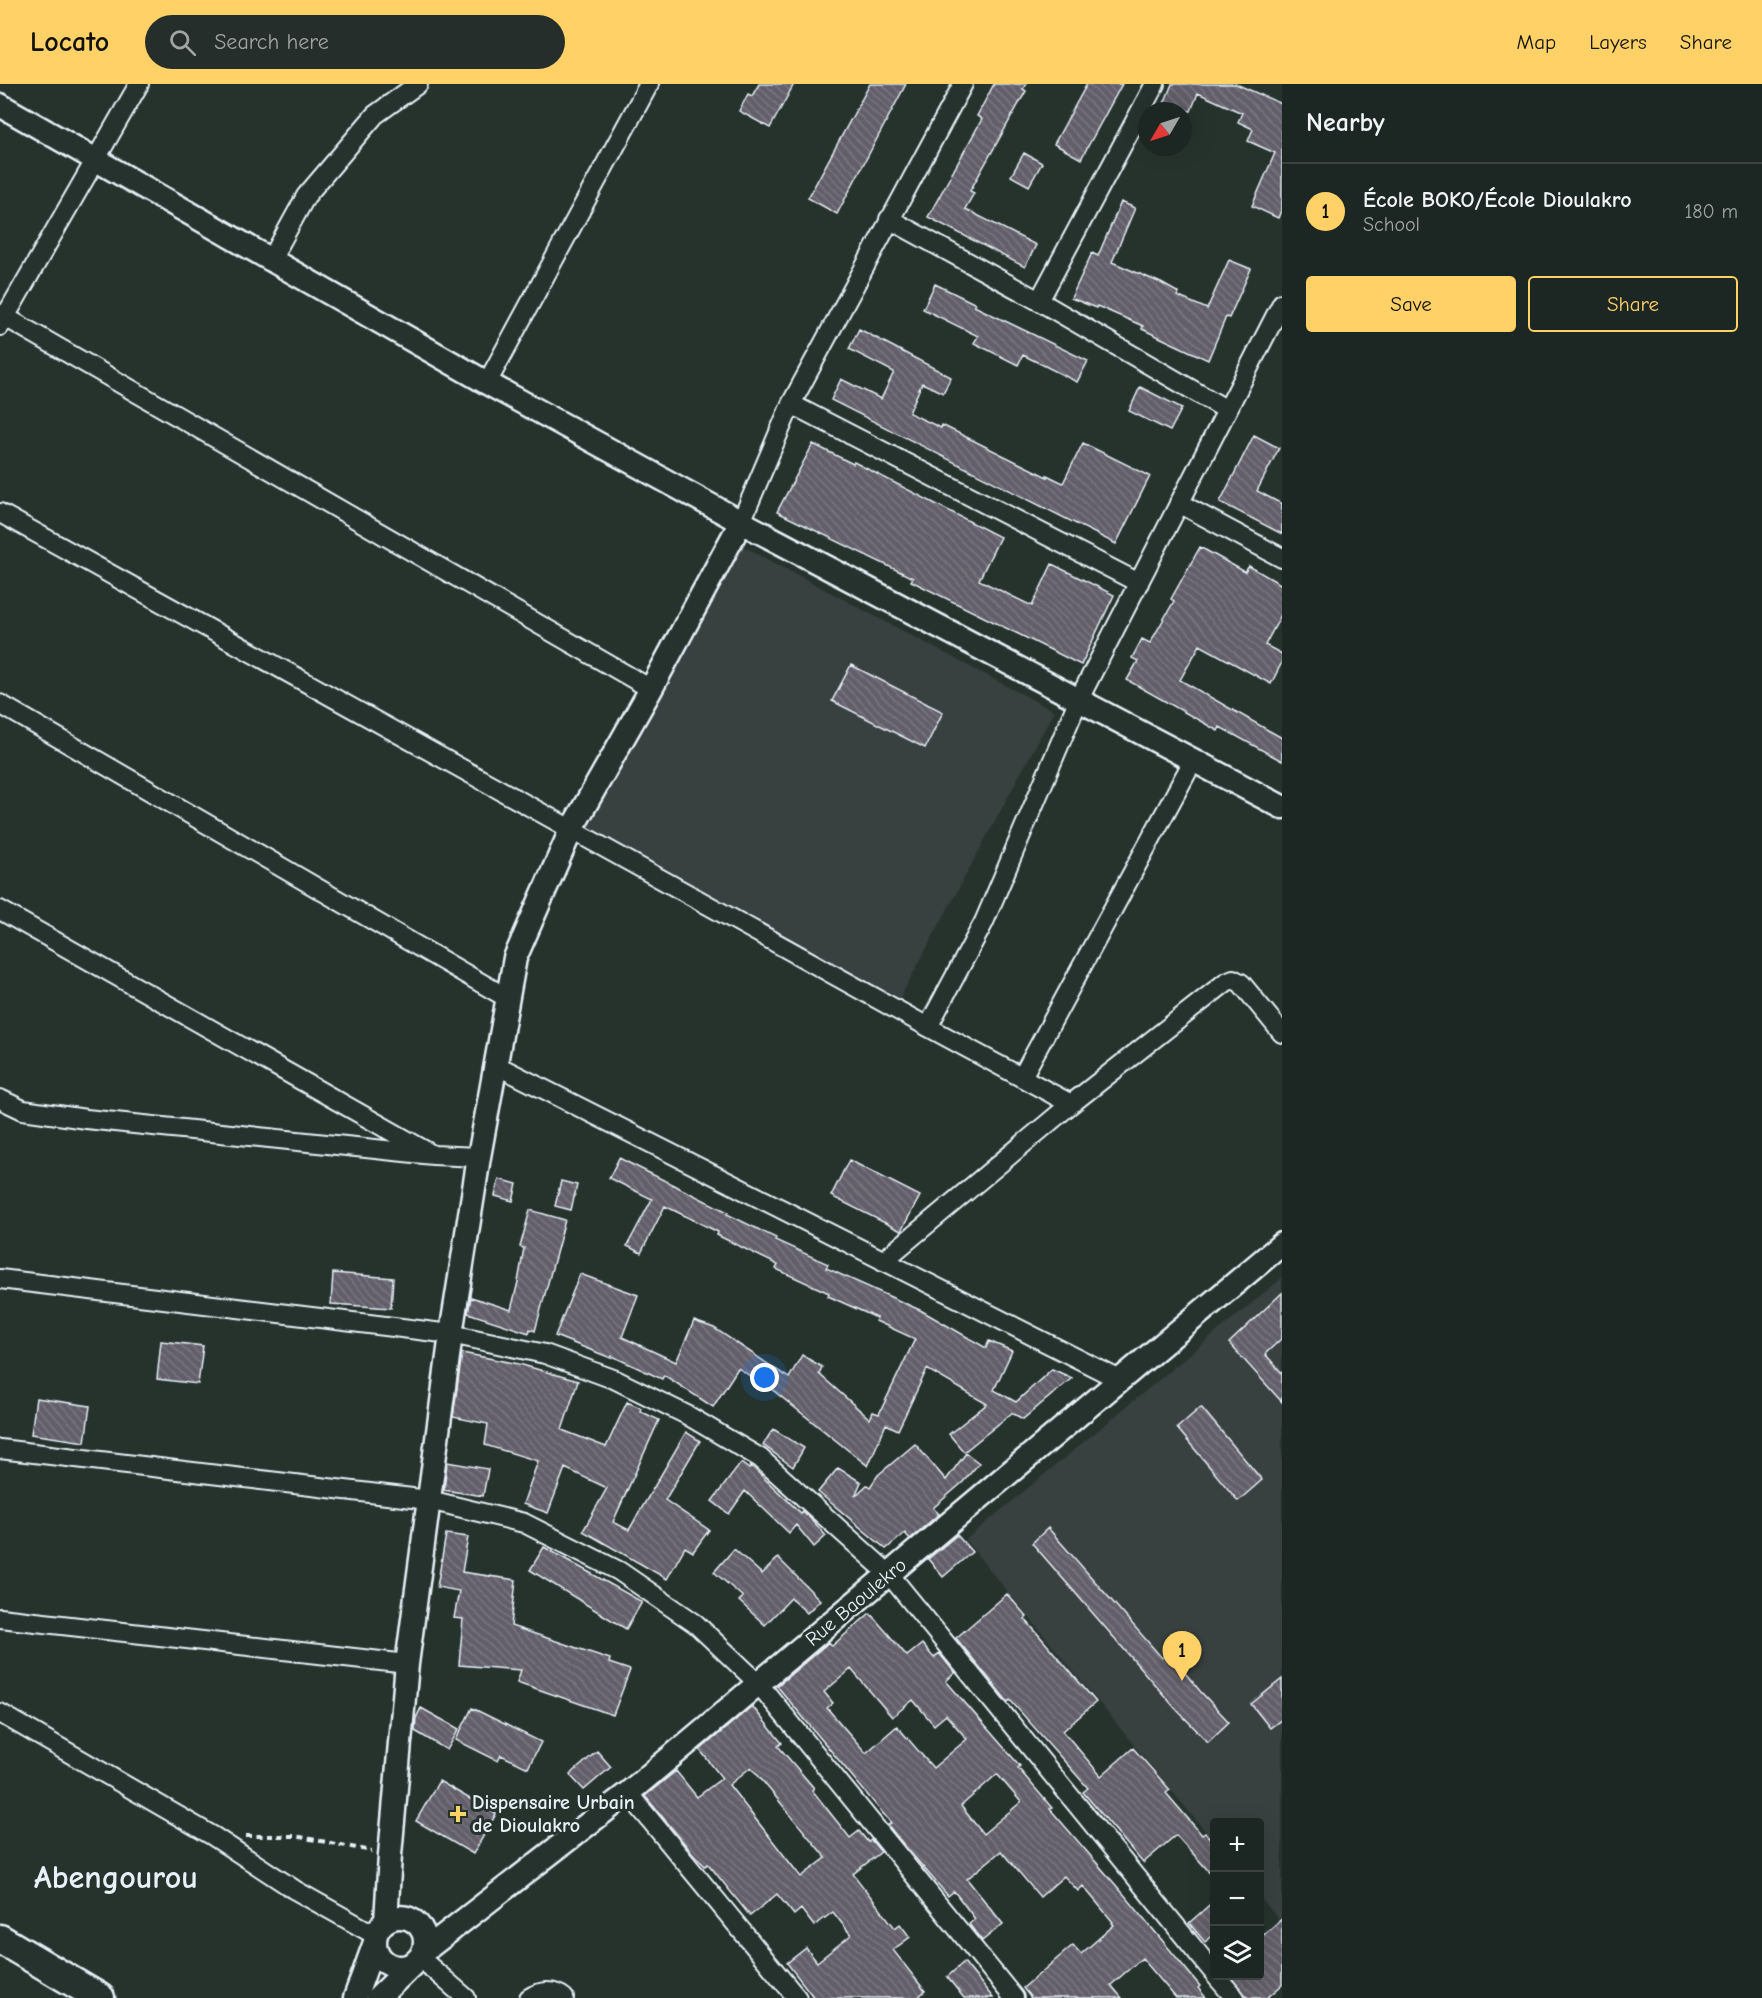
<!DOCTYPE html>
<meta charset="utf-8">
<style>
body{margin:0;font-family:"Comic Neue",sans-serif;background:#252e2a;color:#f1f3f6}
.controls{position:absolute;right:18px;bottom:18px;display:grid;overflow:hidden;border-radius:6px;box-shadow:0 6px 24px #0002}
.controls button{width:54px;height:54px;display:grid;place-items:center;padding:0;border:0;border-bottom:2px solid #3a4340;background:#1c2622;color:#f1f3f6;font:30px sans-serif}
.compass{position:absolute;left:1138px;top:18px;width:54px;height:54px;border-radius:50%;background:#1c2622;box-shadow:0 6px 24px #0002;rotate:231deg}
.you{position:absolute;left:765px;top:1294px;width:21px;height:21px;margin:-15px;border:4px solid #fff;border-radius:50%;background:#1a73e8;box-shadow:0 0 0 9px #1a73e833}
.badge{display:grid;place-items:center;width:39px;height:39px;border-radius:50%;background:#ffd166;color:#111;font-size:20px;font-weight:700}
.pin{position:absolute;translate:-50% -50px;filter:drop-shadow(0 2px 3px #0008)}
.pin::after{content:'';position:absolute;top:32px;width:21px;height:18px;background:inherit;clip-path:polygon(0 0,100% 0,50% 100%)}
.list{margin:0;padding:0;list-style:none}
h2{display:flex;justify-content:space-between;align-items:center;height:78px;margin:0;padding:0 24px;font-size:26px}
h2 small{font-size:20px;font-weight:400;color:#a0a5a5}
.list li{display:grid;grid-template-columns:39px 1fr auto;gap:18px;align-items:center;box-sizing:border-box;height:96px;padding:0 24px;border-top:2px solid #3a4340}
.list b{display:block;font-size:22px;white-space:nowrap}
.list p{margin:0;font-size:20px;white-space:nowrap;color:#a0a5a5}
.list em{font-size:20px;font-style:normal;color:#a0a5a5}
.actions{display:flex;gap:12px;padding:18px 24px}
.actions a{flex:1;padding:14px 0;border:2px solid #ffd166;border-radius:6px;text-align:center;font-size:21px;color:#ffd166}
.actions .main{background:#ffd166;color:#111}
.icon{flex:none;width:33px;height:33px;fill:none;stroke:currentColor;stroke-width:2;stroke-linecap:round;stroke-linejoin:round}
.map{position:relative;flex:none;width:1282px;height:1914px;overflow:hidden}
header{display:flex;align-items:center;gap:36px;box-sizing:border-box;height:84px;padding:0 30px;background:#ffd166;color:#111}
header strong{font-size:28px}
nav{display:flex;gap:33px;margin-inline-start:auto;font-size:21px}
.search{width:420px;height:54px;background:#252e2a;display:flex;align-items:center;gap:15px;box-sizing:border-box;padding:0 21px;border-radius:33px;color:#a0a5a5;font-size:22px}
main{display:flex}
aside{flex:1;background:#1c2622}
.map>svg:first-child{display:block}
</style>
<header>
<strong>Locato</strong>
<div class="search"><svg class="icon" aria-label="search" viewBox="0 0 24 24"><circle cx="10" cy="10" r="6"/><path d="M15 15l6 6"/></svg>Search here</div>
<nav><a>Map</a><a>Layers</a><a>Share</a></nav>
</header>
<main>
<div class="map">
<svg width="1282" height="1914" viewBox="0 0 1282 1914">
<defs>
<pattern id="building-back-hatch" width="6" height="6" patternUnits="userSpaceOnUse" patternTransform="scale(1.5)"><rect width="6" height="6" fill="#635f6a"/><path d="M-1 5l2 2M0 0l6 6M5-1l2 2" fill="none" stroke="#797680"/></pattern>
</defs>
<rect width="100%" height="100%" fill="#26332d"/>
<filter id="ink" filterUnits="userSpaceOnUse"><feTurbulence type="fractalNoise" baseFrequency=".0167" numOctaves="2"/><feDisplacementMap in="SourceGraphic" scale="12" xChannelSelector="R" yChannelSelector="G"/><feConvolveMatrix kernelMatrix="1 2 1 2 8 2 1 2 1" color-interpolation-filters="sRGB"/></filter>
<g filter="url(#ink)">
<path fill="#38403f" d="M 739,460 L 1054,627 L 900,914 L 581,747 Z
M 1282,1194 L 1282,1840 L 1260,1813 L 1260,1738 L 1214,1738 L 1214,1758 L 965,1456 Z"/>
<path fill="url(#building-back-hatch)" stroke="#e8f1f8" stroke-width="1.5" fill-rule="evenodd" d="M 759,0 L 794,0 L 770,44 L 739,27 L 748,10 L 752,12 Z
M 870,0 L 906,0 L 837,130 L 808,114 Z
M 994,0 L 1026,0 L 1023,5 L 1026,7 L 970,107 L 974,109 L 965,125 L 1036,161 L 1025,183 L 928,133 L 982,35 L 977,32 Z
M 1087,0 L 1122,0 L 1081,75 L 1054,60 Z
M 1172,0 L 1236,0 L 1282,20 L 1282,124 L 1278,134 L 1252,122 L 1275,69 L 1248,57 L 1253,45 L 1238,38 L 1242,29 L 1198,9 L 1191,27 L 1161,27 Z
M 1024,69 L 1042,79 L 1029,102 L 1011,92 Z
M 1121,118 L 1135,124 L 1112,178 L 1161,199 L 1179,209 L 1177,212 L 1207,225 L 1229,176 L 1251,185 L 1229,234 L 1226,233 L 1208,276 L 1142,245 L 1143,242 L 1097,222 L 1096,224 L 1071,214 L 1092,169 L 1098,172 Z
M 935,200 L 976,220 L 974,222 L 1088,277 L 1077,298 L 1023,271 L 1018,281 L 974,259 L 978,252 L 923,225 Z
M 859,245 L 951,293 L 943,309 L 922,299 L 909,329 L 941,344 L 942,341 L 1047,393 L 1047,391 L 1063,399 L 1083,359 L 1150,392 L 1116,460 L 831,316 L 841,295 L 881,315 L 894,288 L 849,265 Z
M 1140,303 L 1182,324 L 1170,347 L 1129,327 Z
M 1254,351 L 1279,364 L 1257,407 L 1282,420 L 1282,450 L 1220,418 Z
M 813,360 L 853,380 L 854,378 L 1000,453 L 979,496 L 1032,522 L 1052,480 L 1114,511 L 1081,581 L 911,497 L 913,494 L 777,428 Z
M 1200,463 L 1245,488 L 1249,482 L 1282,501 L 1282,529 L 1265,561 L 1282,570 L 1282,578 L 1271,600 L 1200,561 L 1180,596 L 1282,654 L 1282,677 L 1220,643 L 1218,647 L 1127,596 L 1138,577 L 1132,574 L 1142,555 L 1150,559 L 1174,517 L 1171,515 Z
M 851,581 L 943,628 L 925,664 L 832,617 Z
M 619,1074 L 728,1128 L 727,1130 L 776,1154 L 775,1156 L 828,1180 L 826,1184 L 922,1227 L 986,1264 L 989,1257 L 1012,1267 L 994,1306 L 1016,1318 L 1052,1285 L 1072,1294 L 1023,1335 L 1012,1329 L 964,1368 L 949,1350 L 987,1320 L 927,1285 L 898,1346 L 886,1340 L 868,1382 L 760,1296 L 759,1298 L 738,1284 L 713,1323 L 664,1291 L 662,1295 L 612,1272 L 611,1274 L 555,1252 L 580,1190 L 638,1211 L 622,1253 L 676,1278 L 694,1237 L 714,1244 L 789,1294 L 802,1271 L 822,1283 L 819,1290 L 870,1335 L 873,1328 L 879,1330 L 915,1255 L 876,1237 L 877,1234 L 828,1212 L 829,1209 L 776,1185 L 778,1181 L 717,1151 L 718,1148 L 665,1122 L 641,1169 L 627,1162 L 652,1115 L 609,1094 Z
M 849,1076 L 920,1112 L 901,1147 L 831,1112 Z
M 499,1095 L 517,1100 L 513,1117 L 495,1112 Z
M 561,1097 L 577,1101 L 571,1126 L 555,1122 Z
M 530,1126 L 565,1136 L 535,1247 L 530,1245 L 529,1249 L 468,1229 L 471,1213 L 511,1226 L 518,1198 L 524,1164 L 520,1163 Z
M 333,1189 L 393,1194 L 391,1224 L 331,1220 Z
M 1282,1209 L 1282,1254 L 1265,1270 L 1282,1289 L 1282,1318 L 1229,1259 Z
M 161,1257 L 203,1262 L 198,1300 L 157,1295 Z
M 462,1269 L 519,1280 L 578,1297 L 562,1346 L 606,1363 L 627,1318 L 641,1324 L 640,1327 L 659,1336 L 613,1438 L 629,1446 L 686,1348 L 700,1357 L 665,1416 L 709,1446 L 693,1468 L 685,1463 L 667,1495 L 583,1447 L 607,1404 L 565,1384 L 548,1429 L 523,1420 L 538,1377 L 485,1361 L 488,1340 L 453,1333 Z
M 36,1314 L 90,1322 L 85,1358 L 31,1350 Z
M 1201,1323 L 1262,1396 L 1238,1417 L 1177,1344 Z
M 773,1345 L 804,1364 L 793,1383 L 763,1361 Z
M 915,1360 L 946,1396 L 966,1369 L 979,1379 L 963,1398 L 933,1424 L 939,1430 L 910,1455 L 905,1449 L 886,1465 L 818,1408 L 838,1384 L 861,1398 L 855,1412 L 867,1401 L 870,1403 L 878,1391 Z
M 447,1378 L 488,1385 L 483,1412 L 444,1406 Z
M 741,1379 L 749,1385 L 751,1382 L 801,1429 L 802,1427 L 812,1436 L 826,1452 L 814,1463 L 796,1441 L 789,1449 L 745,1407 L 729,1430 L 712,1417 Z
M 1048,1444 L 1162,1574 L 1168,1568 L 1200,1607 L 1229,1638 L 1208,1658 L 1175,1624 L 1032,1459 Z
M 446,1450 L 468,1453 L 462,1488 L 516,1496 L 511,1542 L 610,1575 L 609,1579 L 630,1586 L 613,1631 L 517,1598 L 521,1586 L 459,1581 L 463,1535 L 454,1534 L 459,1507 L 437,1503 Z
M 957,1451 L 972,1468 L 943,1493 L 928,1475 Z
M 544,1463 L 642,1518 L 626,1545 L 530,1486 Z
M 734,1465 L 762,1490 L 778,1474 L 820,1516 L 807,1529 L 791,1514 L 765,1541 L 739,1517 L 743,1513 L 714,1488 Z
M 1007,1510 L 1027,1533 L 1025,1535 L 1096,1618 L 1063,1647 L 1101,1692 L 1133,1664 L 1170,1706 L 1166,1709 L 1202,1751 L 1205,1749 L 1215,1760 L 1215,1794 L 1176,1751 L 1143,1779 L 1083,1708 L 1088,1704 L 1010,1616 L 1008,1618 L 956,1554 Z
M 870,1529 L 907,1572 L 922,1560 L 934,1574 L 939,1569 L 955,1589 L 946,1597 L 1020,1682 L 1018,1684 L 1052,1724 L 1050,1725 L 1127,1814 L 1200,1902 L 1198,1904 L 1206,1914 L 1176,1914 L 1142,1874 L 1111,1901 L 1122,1914 L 1031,1914 L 1023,1904 L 1073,1861 L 1081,1870 L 1114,1841 L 1112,1839 L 1113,1838 L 1083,1802 L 1078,1807 L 1064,1792 L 1040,1813 L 1001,1767 L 967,1795 L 1003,1840 L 982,1857 L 969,1840 L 975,1835 L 954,1807 L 948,1812 L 898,1754 L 888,1741 L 891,1739 L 777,1602 L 829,1558 L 832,1562 ZM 851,1585 L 892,1633 L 913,1616 L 934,1641 L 946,1631 L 967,1655 L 933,1684 L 897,1642 L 866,1669 L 827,1624 L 833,1619 L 824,1608 ZM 997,1690 L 1021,1718 L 983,1750 L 961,1722 Z
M 1282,1595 L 1282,1635 L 1270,1644 L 1251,1620 Z
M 752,1622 L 782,1659 L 778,1662 L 814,1704 L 812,1706 L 850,1754 L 859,1747 L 868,1758 L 871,1756 L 881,1768 L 853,1790 L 895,1844 L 900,1840 L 910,1853 L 893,1866 L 925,1907 L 917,1914 L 814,1914 L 787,1879 L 806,1864 L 817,1878 L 851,1851 L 833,1828 L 814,1842 L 801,1825 L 794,1831 L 777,1810 L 750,1832 L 714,1787 L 708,1780 L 705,1782 L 695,1772 L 645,1712 L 676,1687 L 697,1713 L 722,1694 L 700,1666 ZM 751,1683 L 826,1774 L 801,1793 L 729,1701 Z
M 421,1624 L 459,1645 L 447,1666 L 415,1647 L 416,1634 Z
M 472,1624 L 541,1658 L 528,1684 L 501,1671 L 498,1677 L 456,1656 Z
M 597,1667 L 611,1683 L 584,1706 L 570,1691 Z
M 439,1697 L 496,1730 L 473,1770 L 416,1737 Z
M 1215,1816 L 1215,1850 L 1205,1858 L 1189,1839 Z
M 1282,1835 L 1282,1901 L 1267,1914 L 1248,1914 L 1230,1892 L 1260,1892 L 1260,1854 Z
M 964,1878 L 993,1914 L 964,1914 L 947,1893 Z"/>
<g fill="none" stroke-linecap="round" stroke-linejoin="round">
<g stroke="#e8f1f8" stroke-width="22">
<path id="minor" d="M 889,135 L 1039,217 L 1227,326
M 271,176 L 306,112 L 375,31 L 418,0
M 1039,217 L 1155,0
M 0,230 L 651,605
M 0,242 L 139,0
M 487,299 L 649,0
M 791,320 L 1139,499
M 1179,419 L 1282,474
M 0,429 L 928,943 L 1071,1020
M 741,438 L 791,320 L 963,0
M 0,620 L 507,914
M 0,826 L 433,1071
M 928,943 L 984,838 L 1078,617 L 1282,219
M 496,981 L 1120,1296
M 1022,993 L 1193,677
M 0,1015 L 23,1026 L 86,1035 L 433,1071 L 479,1073
M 883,1177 L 1071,1020 L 1226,898 L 1233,895 L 1241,899 L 1282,949
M 0,1195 L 451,1250 L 545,1270 L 616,1296 L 687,1331 L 760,1374 L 889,1490 L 1214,1889
M 0,1365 L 429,1416 L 524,1439 L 619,1487 L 696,1540 L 758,1599 L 1014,1914
M 0,1534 L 407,1580
M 0,1629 L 213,1752 L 295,1806 L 375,1851
M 628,1709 L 797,1914
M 420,1874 L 466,1914
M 1216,1892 L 1235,1914
M 529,1914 C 540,1907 553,1905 564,1914"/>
</g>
<g stroke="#e8f1f8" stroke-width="27">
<path id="tertiary" d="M 0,21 L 487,299 L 741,438 L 1282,723
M375 1858a25 25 0 1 1 50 0a25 25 0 1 1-50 0Z
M 386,1837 L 390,1771 L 407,1580 L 451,1250 L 479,1073 L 515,874 L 571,746 L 651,605 L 741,438
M 424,1867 L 628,1709 L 1282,1160
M 355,1914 L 374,1861
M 378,1914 L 412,1881"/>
</g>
<g stroke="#e8f1f8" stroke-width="33">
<path id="primary" d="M 0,1855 L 100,1914"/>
</g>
<path stroke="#e8f1f8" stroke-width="4" stroke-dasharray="6 4.5" stroke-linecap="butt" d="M 246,1752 L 295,1752 L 372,1767"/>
<use href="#minor" stroke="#26332d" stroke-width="18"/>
<use href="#tertiary" stroke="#26332d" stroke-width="22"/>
<use href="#primary" stroke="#26332d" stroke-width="28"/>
</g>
</g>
<path fill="#ffd166" stroke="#26332d" stroke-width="2" d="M455 1721h6v6h6v6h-6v6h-6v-6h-6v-6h6z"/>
<g text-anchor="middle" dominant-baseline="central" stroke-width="6" stroke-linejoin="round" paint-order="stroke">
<g font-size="20" fill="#e8f1f8" stroke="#26332d">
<text transform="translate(856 1518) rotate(-40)">Rue Baoulekro</text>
</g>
<g font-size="20" font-weight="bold" fill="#e8f1f8" stroke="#26332d" text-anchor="start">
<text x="472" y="1718">Dispensaire Urbain<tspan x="472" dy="23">de Dioulakro</tspan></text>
</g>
<g font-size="32" font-weight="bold" fill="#e8f1f8" stroke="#26332d">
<text x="116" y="1793">Abengourou</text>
</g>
</g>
</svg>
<div class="controls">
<button>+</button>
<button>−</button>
<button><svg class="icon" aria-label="layers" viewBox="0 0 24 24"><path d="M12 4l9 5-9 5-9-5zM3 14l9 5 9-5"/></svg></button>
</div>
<svg class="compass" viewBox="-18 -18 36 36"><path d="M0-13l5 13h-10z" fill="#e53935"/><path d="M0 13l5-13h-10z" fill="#a0a5a5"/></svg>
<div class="you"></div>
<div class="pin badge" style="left:1182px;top:1597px">1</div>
</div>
<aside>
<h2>Nearby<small></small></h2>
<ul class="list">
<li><span class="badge">1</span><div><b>École BOKO/École Dioulakro</b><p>School</p></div><em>180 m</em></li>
</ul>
<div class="actions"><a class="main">Save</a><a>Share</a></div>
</aside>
</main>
